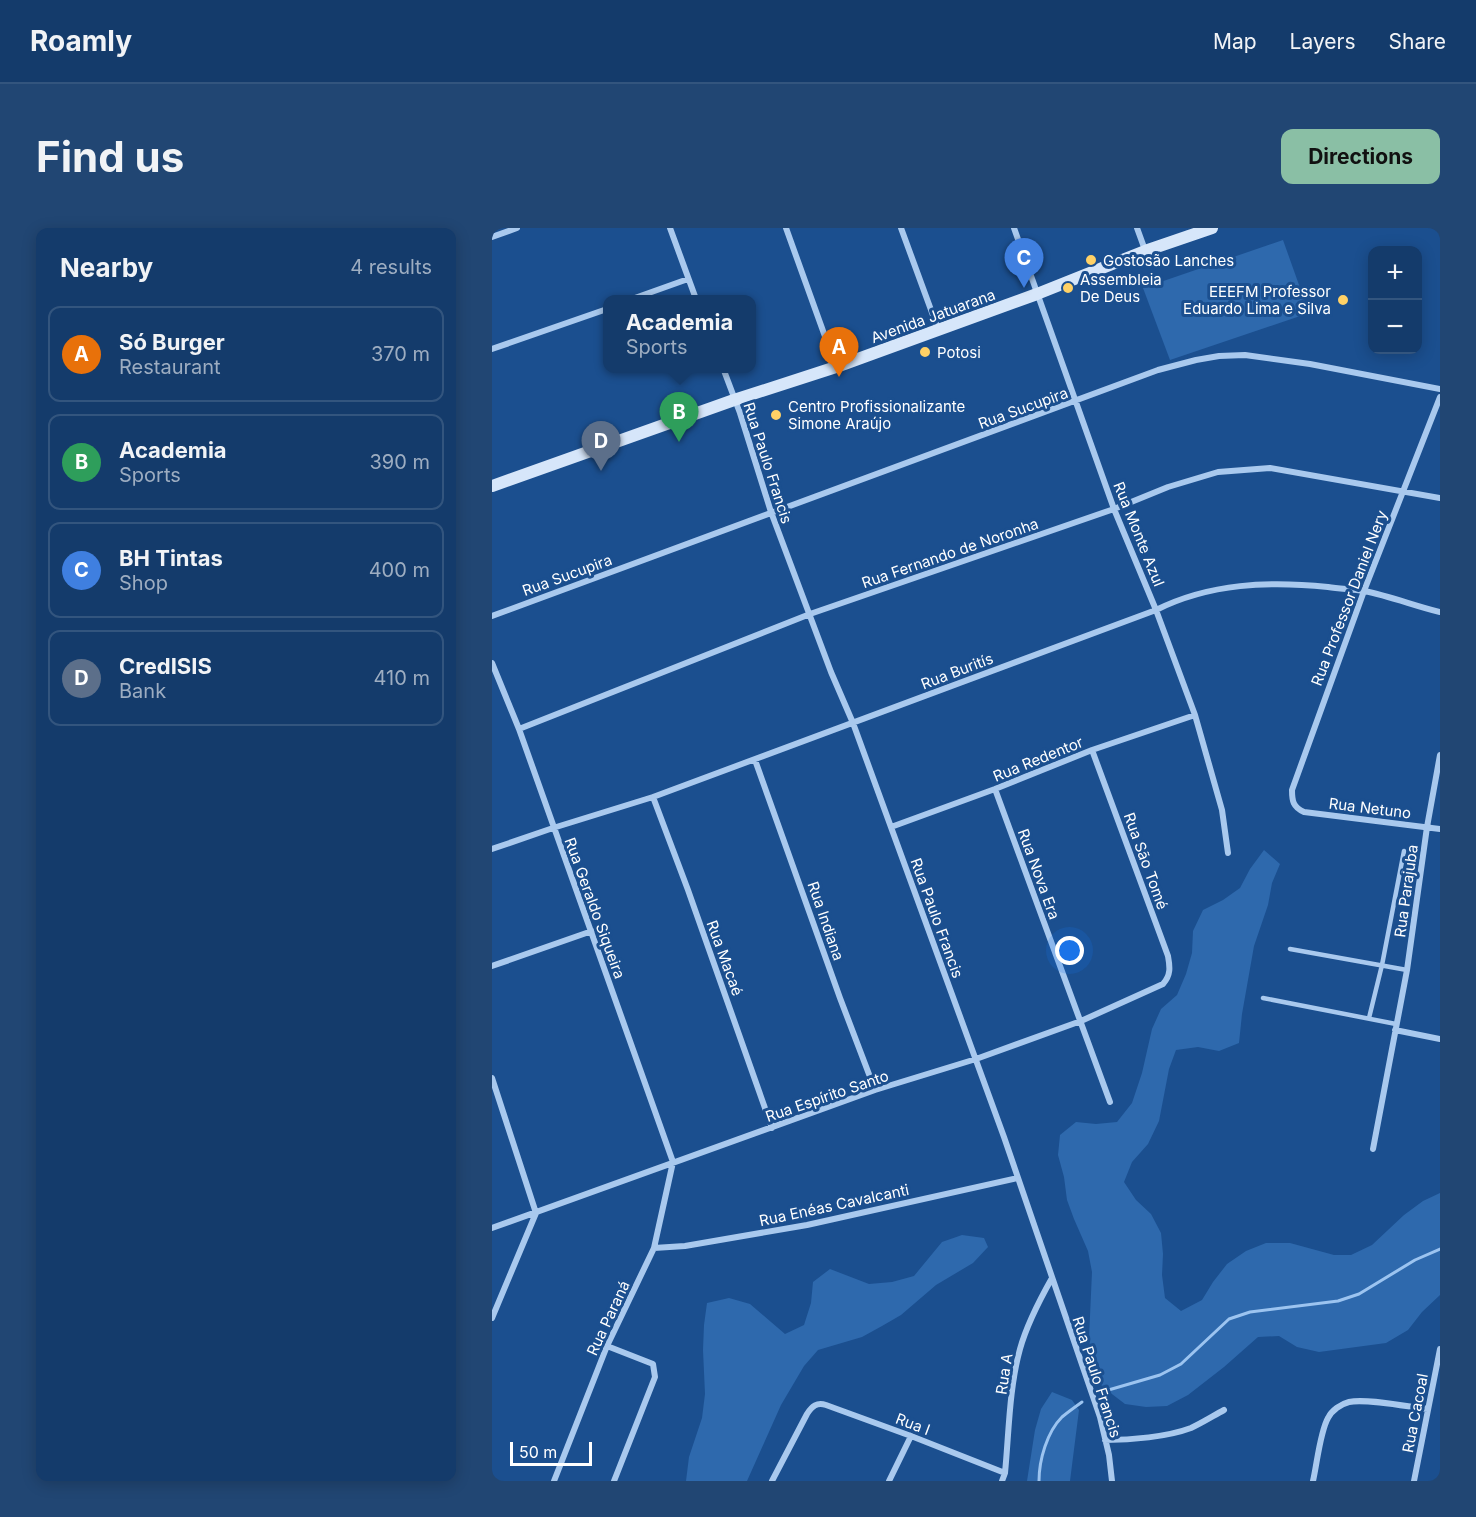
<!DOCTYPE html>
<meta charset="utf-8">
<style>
body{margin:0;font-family:Inter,sans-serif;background:#214673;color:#f1f3f6}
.controls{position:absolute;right:18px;top:18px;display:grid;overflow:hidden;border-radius:12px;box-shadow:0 3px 15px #0003}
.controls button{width:54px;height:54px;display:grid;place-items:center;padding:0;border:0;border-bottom:2px solid #33557e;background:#143b6b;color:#f1f3f6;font:30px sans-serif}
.scale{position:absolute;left:18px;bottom:15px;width:82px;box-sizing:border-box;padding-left:6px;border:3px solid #fff;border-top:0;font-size:16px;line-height:21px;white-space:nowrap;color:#fff;-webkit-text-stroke:4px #1b4f8f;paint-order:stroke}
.you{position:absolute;left:578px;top:723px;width:21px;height:21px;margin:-15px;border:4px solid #fff;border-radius:50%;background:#1a73e8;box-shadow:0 0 0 9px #1a73e833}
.badge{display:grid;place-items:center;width:39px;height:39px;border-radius:50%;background:#8abfa5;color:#fff;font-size:20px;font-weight:700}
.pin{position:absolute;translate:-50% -50px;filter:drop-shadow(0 2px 3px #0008)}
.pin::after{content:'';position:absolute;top:32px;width:21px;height:18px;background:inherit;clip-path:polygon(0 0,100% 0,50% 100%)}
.popup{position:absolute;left:111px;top:67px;width:153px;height:78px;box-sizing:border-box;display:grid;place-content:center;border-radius:12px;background:#143b6b;filter:drop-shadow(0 2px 4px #0005);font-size:20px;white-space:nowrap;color:#9dadc1}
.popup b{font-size:22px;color:#f1f3f6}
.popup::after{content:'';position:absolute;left:50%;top:100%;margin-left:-12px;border:12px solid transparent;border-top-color:#143b6b}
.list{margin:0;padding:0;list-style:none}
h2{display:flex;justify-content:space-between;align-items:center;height:78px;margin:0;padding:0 24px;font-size:26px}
h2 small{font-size:20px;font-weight:400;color:#9dadc1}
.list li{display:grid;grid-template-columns:39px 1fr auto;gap:18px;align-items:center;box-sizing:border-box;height:96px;margin:0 12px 12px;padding:0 12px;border:2px solid #33557e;border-radius:12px}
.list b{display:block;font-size:22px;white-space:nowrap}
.list p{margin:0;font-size:20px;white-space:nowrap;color:#9dadc1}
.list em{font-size:20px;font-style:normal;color:#9dadc1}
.map{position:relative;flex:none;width:948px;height:1253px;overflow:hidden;border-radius:12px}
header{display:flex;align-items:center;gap:36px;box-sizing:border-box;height:84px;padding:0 30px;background:#143b6b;border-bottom:2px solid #33557e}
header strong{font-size:28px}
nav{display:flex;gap:33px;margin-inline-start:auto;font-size:21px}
.intro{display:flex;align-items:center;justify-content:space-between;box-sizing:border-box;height:144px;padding:0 36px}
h1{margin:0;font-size:42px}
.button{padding:15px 27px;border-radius:12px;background:#8abfa5;color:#111;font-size:21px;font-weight:700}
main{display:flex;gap:36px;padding:0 36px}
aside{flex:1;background:#143b6b;border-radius:12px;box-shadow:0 3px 15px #0003}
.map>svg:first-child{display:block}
</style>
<header>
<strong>Roamly</strong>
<nav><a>Map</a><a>Layers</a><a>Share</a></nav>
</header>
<div class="intro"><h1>Find us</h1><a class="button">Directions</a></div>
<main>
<aside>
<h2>Nearby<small>4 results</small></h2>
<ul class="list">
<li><span class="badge" style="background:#e8710a">A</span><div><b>Só Burger</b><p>Restaurant</p></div><em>370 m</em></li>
<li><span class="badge" style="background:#2e9e5b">B</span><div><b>Academia</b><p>Sports</p></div><em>390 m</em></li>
<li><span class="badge" style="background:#3f7fe0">C</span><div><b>BH Tintas</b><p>Shop</p></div><em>400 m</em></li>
<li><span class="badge" style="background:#5c6f8a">D</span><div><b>CredISIS</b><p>Bank</p></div><em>410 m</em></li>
</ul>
</aside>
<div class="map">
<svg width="948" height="1253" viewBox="0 0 948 1253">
<rect width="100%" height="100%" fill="#1b4f8f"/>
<path fill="#2e69ad" d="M 791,12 L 817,85 L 678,132 L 651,60 Z
M 772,622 L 788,636 L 780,655 L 776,677 L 762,718 L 750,786 L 747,815 L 727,823 L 706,819 L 684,822 L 677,841 L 667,893 L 656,916 L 640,934 L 632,954 L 644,972 L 659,986 L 669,1005 L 671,1026 L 670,1047 L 673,1070 L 689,1083 L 710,1072 L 721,1054 L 735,1036 L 754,1023 L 774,1015 L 798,1015 L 842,1027 L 859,1027 L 880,1017 L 912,987 L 931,973 L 948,965 L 948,1067 L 930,1084 L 916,1102 L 894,1115 L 827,1124 L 805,1119 L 787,1108 L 766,1109 L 732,1139 L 696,1167 L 675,1178 L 654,1179 L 633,1176 L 616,1163 L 602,1151 L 597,1110 L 600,1044 L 596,1023 L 582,991 L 575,972 L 572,949 L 566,927 L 568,907 L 584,894 L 604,896 L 625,894 L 640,875 L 650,845 L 660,801 L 669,781 L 685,767 L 694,746 L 700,725 L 701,703 L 711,682 L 731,672 L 748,660 L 758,641 Z
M 470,1007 L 492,1010 L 496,1019 L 481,1035 L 444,1057 L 409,1087 L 390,1098 L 370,1109 L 326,1122 L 312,1138 L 289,1177 L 255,1253 L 194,1253 L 197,1229 L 210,1190 L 213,1166 L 211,1122 L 212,1097 L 215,1075 L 237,1070 L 258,1076 L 293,1106 L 312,1097 L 319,1075 L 321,1054 L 338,1041 L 377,1056 L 400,1054 L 422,1048 L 450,1014 Z
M 560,1164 L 580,1172 L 587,1182 L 578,1253 L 535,1253 L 543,1202 L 549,1181 Z"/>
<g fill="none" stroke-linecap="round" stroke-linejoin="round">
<path stroke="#9cc4f0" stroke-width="3" d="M 613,1163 L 668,1147 L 689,1136 L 737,1091 L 758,1084 L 846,1073 L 867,1066 L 923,1032 L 948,1021
M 547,1253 C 547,1232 555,1204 570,1189 C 576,1184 583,1179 590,1174"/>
<path stroke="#a9c9ee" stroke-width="4.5" d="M 798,721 L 915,742
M 771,770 L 904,796
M 877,790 L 890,737 L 912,623"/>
<path stroke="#a9c9ee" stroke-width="6" d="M 178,0 L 204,71
M 294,0 L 344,139
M 409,0 L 446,101
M 522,0 L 622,281 L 664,382 L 703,487 L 730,582 L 736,625
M 645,0 L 653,22
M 0,9 L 25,0
M 140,71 L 196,51
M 0,121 L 115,81
M 231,140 L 248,185 L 279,284 L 339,444 L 361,495 L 512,909 L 608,1189 L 617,1227 L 620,1253
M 948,169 L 872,363 L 800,562 C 800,573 801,579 812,584 L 948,601
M 0,388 L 666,142 L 704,132 L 727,128 L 753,127 L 818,136 L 948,161
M 0,435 L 27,501 L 181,934 L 162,1020 L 115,1118 L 62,1253
M 27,501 L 318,386 L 622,281 L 676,259 L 726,244 L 778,240 L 948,270
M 263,532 L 348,770 L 383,862
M 503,561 L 618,874
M 161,569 L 196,662 L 280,900
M 399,599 L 503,561 L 600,522 L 703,487
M 0,621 L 61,600 L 161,569 L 664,382 C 718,355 777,353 836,359 C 848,361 860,361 872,363 C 898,368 923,378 948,384
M 0,738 L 100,703
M 903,802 L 948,811
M 0,850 L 44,985 L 0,1090
M 881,921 L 915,742 L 935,599 L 948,527
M 0,1000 L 383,862 L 484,831 L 589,793 L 671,756 C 679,747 678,739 676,728 L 600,522
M 162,1020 L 193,1018 L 315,997 L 526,950
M 115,1118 L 161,1136 L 163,1149 L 122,1253
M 613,1212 C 639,1212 675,1209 699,1200 C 710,1195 721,1188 732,1182
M 280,1253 L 315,1186 C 320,1178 325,1174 334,1177 L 419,1208 L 513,1245
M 397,1253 L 419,1208
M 510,1253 L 513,1245 C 517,1204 517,1161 528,1121 C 535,1096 547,1073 560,1050
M 821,1253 C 825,1236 828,1204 836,1190 C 840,1182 849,1176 857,1174 C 874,1170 917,1179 936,1181
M 922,1253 L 948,1121"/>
<path stroke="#d6e6fa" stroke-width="12" d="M 0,258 L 242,172 L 344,139 L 545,66 L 653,23 L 720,0"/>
</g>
<g fill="#ffd166" stroke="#1b4f8f" stroke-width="2">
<circle cx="599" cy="32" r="6"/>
<circle cx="576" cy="60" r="6"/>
<circle cx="851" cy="72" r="6"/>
<circle cx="433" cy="124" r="6"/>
<circle cx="284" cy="187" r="6"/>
</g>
<g text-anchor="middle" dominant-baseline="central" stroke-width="6" stroke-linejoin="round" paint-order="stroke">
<g font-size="15" fill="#fff" stroke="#1b4f8f" text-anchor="start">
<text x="611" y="32">Gostosão Lanches</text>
<text x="588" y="51">Assembleia<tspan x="588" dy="17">De Deus</tspan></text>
<text x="839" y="63" text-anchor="end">EEEFM Professor<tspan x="839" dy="17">Eduardo Lima e Silva</tspan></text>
<text x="445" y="124">Potosi</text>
<text x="296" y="178">Centro Profissionalizante<tspan x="296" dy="17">Simone Araújo</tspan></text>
</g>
<g font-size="15" fill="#fff" stroke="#1b4f8f">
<text transform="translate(441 88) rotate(-20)">Avenida Jatuarana</text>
<text transform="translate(531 180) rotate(-20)">Rua Sucupira</text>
<text transform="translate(276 235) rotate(72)">Rua Paulo Francis</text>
<text transform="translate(647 306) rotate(68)">Rua Monte Azul</text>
<text transform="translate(458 325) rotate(-19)">Rua Fernando de Noronha</text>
<text transform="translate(75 347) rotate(-20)">Rua Sucupira</text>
<text transform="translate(857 370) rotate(-69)">Rua Professor Daniel Nery</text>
<text transform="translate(465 443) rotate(-21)">Rua Buritís</text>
<text transform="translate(546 531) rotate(-22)">Rua Redentor</text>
<text transform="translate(878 580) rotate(7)">Rua Netuno</text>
<text transform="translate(654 633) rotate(70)">Rua São Tomé</text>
<text transform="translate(547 646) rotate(70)">Rua Nova Era</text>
<text transform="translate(914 663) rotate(-82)">Rua Parajuba</text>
<text transform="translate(103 680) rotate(70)">Rua Geraldo Siqueira</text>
<text transform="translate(445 690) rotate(70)">Rua Paulo Francis</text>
<text transform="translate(334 693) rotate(71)">Rua Indiana</text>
<text transform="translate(233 730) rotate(70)">Rua Macaé</text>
<text transform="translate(335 868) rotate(-19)">Rua Espírito Santo</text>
<text transform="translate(342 977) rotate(-12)">Rua Enéas Cavalcanti</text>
<text transform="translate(116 1090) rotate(-65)">Rua Paraná</text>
<text transform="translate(512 1146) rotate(-81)">Rua A</text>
<text transform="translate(605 1149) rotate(72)">Rua Paulo Francis</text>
<text transform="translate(923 1185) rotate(-79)">Rua Cacoal</text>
<text transform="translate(421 1196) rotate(21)">Rua I</text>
</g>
</g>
</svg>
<div class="controls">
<button>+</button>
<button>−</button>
</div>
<div class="scale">50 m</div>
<div class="you"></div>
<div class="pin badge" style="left:347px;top:149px;background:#e8710a">A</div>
<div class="pin badge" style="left:187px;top:214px;background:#2e9e5b">B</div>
<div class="popup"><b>Academia</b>Sports</div>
<div class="pin badge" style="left:532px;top:60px;background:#3f7fe0">C</div>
<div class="pin badge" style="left:109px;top:243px;background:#5c6f8a">D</div>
</div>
</main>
